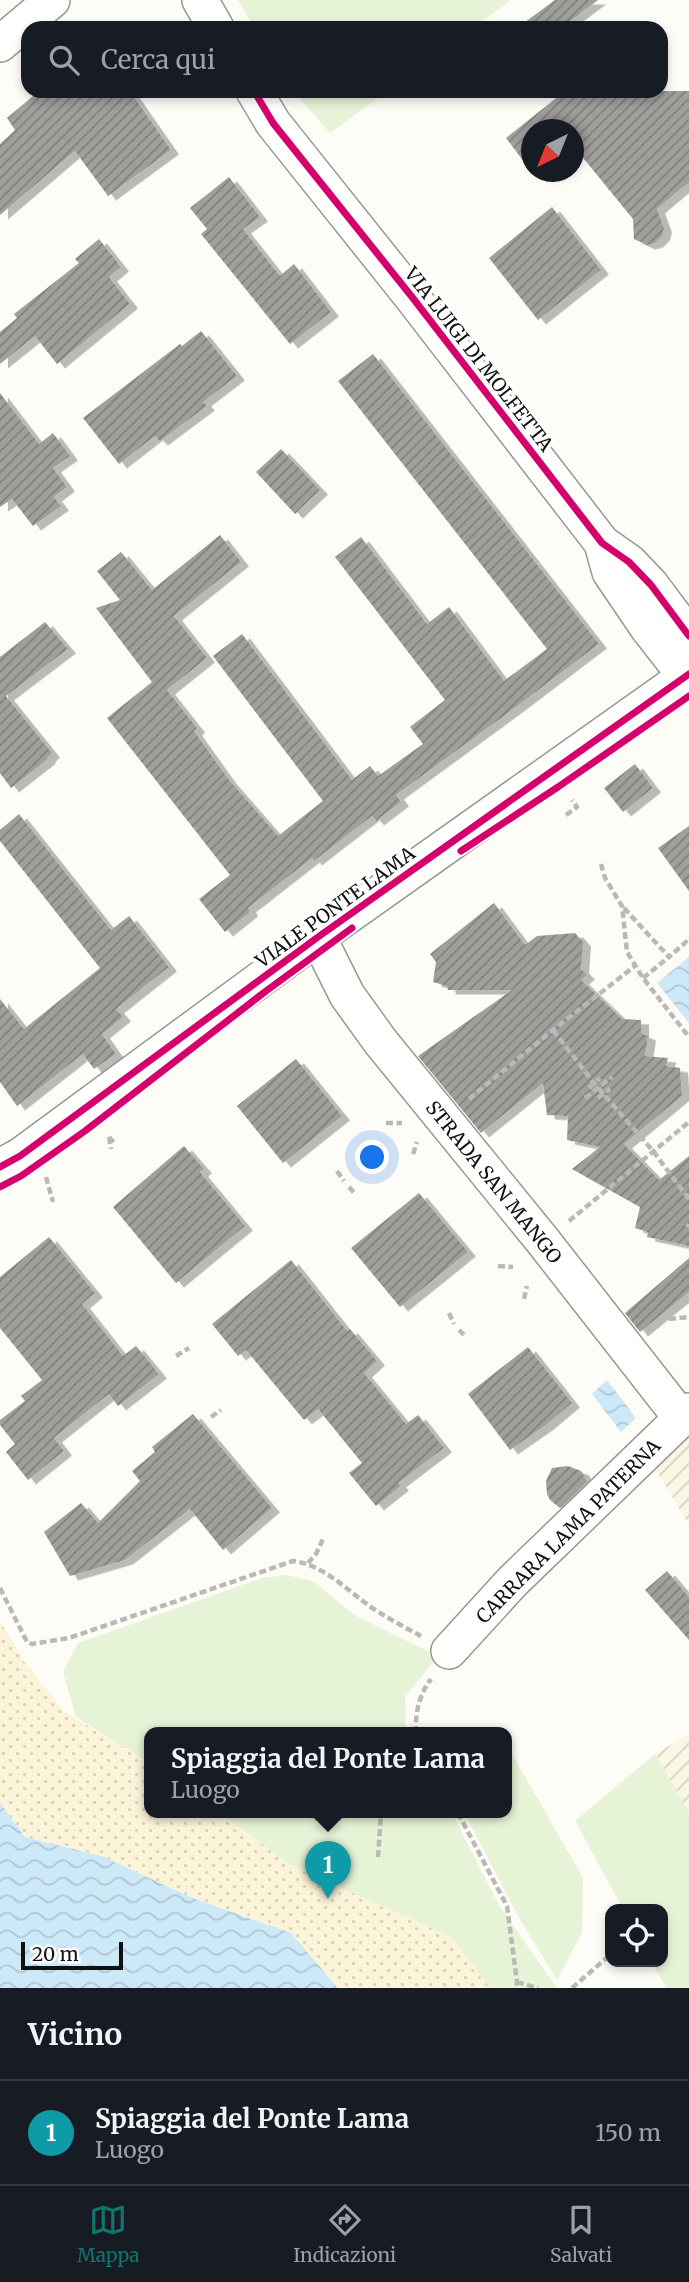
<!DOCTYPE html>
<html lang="it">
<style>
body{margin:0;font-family:Merriweather,serif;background:#20242c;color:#f1f3f6}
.controls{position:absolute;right:21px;bottom:21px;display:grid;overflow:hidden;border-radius:14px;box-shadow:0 4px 10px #0003}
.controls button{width:63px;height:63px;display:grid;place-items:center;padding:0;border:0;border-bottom:2px solid #363941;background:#171b24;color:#f1f3f6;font:35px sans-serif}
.compass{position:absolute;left:521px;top:119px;width:63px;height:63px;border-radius:50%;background:#171b24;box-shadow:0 4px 10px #0003;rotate:223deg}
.scale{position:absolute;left:21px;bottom:18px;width:102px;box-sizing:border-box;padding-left:7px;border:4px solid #111;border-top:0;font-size:19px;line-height:24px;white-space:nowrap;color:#111;-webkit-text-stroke:5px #fff;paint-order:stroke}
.you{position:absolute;left:373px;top:1158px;width:24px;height:24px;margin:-18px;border:5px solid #fff;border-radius:50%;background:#1a73e8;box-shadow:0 0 0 10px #1a73e833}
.badge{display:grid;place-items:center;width:46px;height:46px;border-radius:50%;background:#0f766e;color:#fff;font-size:23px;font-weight:700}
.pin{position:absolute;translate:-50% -58px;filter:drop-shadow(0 2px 4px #0008)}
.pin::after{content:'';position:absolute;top:37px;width:24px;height:21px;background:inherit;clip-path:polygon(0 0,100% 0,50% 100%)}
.popup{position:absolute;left:144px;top:1727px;width:368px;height:91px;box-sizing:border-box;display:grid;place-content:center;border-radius:14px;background:#171b24;filter:drop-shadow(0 2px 5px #0005);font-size:23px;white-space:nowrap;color:#9ea1a6}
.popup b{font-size:26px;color:#f1f3f6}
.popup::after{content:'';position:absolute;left:50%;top:100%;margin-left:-14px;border:14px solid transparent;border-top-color:#171b24}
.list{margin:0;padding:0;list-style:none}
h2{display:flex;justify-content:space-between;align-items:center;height:91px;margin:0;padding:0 28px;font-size:30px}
h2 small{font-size:23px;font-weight:400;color:#9ea1a6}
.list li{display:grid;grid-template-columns:46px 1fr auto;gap:21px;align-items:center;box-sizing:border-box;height:105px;padding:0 28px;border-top:2px solid #363941}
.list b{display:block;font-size:26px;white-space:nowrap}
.list p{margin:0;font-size:23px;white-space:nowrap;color:#9ea1a6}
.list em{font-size:23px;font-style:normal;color:#9ea1a6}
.icon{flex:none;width:38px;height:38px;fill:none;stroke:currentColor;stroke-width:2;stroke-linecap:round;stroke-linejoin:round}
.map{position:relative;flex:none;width:689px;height:1988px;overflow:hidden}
.search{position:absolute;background:#171b24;box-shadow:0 4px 10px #0003;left:21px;right:21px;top:21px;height:77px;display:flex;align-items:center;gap:18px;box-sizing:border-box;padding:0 24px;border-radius:21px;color:#9ea1a6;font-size:26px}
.sheet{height:196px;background:#171b24}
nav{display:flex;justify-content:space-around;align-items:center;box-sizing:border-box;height:98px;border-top:2px solid #363941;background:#171b24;font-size:19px;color:#9ea1a6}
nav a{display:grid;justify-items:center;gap:4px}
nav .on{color:#0f766e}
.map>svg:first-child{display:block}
</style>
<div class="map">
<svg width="689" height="1988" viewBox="0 0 689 1988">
<defs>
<pattern id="farmland-furrows" width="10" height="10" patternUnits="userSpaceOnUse" patternTransform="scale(1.75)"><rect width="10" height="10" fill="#f9f7e4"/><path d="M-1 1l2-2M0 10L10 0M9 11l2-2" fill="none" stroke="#d4d3c3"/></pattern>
<pattern id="sand-dots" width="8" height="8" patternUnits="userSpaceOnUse" patternTransform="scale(1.75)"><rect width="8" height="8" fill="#fcf4d9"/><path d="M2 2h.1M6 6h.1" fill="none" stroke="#d7d0b9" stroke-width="1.8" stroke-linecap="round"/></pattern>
<pattern id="water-waves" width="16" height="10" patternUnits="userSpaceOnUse" patternTransform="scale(1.75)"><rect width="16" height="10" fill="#cde8f7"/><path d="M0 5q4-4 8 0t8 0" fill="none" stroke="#afc6d3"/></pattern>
<pattern id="building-hatch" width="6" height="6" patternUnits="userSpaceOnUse" patternTransform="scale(1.75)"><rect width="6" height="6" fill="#a19f9c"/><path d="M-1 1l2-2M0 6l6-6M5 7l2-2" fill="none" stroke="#82807e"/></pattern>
<filter id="shadow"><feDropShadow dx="8" dy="4.5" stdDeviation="0" flood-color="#0004"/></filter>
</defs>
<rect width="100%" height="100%" fill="#fdfcf7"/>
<path fill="url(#farmland-furrows)" d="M 689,1429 L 689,1525 L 653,1465 Z
M 689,1734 L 689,1811 L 655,1754 Z"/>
<path fill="#e7f3d7" d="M 238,0 L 511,0 L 473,28 L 254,28 Z
M 293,91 L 388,91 L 330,133 Z
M 286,1575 L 313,1581 L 356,1616 L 438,1656 L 405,1697 L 406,1733 L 149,1733 L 149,1763 L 76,1717 L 63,1672 L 78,1643 L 262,1578 Z
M 507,1745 L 583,1878 L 582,1933 L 557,1980 L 519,1918 L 464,1813 L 506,1813 Z
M 655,1754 L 689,1811 L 689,1988 L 666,1988 L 652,1962 L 663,1962 L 663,1909 L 623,1909 L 575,1821 Z
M 220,1813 L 452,1813 L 499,1905 L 557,1988 L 490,1988 L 451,1937 L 290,1865 Z"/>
<path fill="url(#sand-dots)" d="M 0,1621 L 25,1663 L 64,1711 L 149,1763 L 149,1813 L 220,1813 L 290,1865 L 451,1937 L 490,1988 L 338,1988 L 291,1933 L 190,1897 L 102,1856 L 25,1837 L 0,1803 Z"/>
<path fill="url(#water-waves)" d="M 689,957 L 689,1023 L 657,983 Z
M 607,1380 L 636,1418 L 621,1432 L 592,1394 Z
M 0,1803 L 25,1837 L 102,1856 L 190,1897 L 291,1933 L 338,1988 L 0,1988 Z"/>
<path fill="url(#building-hatch)" filter="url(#shadow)" d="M 555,0 L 598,0 L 561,28 L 517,28 Z
M 39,91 L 130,91 L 171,150 L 108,196 L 75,151 L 0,215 L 0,144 L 15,130 L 7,118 Z
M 565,91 L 689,91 L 689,182 L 657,209 L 664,228 L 662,236 L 655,243 L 647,245 L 634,239 L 633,219 L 575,148 L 573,149 L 573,130 L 531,130 L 531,171 L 506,138 Z
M 229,177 L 260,217 L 243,229 L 280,276 L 294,264 L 331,312 L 290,344 L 201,234 L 207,229 L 190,208 Z
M 552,207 L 601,270 L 538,320 L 489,258 Z
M 99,239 L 121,267 L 109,277 L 130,304 L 57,364 L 35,336 L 0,364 L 0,332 L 17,318 L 14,314 L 79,263 L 75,259 Z
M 201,331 L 237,376 L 203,402 L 207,406 L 160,441 L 155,436 L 119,464 L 83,418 L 180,344 L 182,346 Z
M 373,354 L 599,644 L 516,707 L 396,795 L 401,802 L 376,821 L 372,816 L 314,861 L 312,858 L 248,908 L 250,912 L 225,932 L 199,899 L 230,875 L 107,718 L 152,682 L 96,608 L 120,600 L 97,571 L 121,552 L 152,590 L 220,535 L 241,562 L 174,616 L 207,658 L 167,690 L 197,728 L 194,731 L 229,780 L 278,836 L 323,801 L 213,656 L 242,634 L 352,780 L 370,766 L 378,776 L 423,744 L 410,727 L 445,700 L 335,557 L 361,537 L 427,624 L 449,607 L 504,681 L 547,649 L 338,381 Z
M 0,393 L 39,444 L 53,433 L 70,456 L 53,468 L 67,487 L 54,497 L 61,506 L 33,526 L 12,499 L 0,507 Z
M 281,449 L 320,490 L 295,514 L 256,472 Z
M 45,622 L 68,649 L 6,696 L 52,753 L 47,758 L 48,759 L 11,788 L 0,773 L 0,657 Z
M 635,764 L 653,788 L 623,812 L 604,788 Z
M 19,814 L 111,930 L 129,916 L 169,967 L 116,1009 L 123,1017 L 102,1034 L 116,1054 L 94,1069 L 83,1054 L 17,1106 L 0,1082 L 0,999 L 24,1029 L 100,968 L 0,841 L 0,830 Z
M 689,826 L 689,891 L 658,848 Z
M 494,903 L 525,945 L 537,936 L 575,933 L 583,942 L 581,969 L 587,975 L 581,980 L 622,1019 L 641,1020 L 641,1033 L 648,1036 L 645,1056 L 668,1058 L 666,1066 L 680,1068 L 682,1096 L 624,1144 L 659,1180 L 689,1156 L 689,1246 L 647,1237 L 648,1232 L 635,1228 L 640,1207 L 572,1169 L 600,1147 L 567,1140 L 568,1116 L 547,1115 L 543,1083 L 481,1133 L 418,1056 L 512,990 L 448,990 L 447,986 L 433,982 L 436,962 L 430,954 Z
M 296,1059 L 342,1116 L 283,1163 L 237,1106 Z
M 184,1146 L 204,1169 L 200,1172 L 245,1226 L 176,1283 L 113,1207 Z
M 419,1193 L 468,1252 L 400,1307 L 351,1248 Z
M 49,1237 L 95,1293 L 82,1304 L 123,1356 L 136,1346 L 159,1374 L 118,1406 L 109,1394 L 54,1438 L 64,1451 L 28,1480 L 6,1452 L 15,1444 L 0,1425 L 0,1420 L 25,1401 L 21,1396 L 42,1380 L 0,1328 L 0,1277 Z
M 689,1258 L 689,1292 L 640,1332 L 625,1313 Z
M 291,1260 L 347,1331 L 350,1329 L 377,1361 L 364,1373 L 406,1424 L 418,1415 L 444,1448 L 398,1483 L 401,1486 L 376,1506 L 349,1473 L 362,1463 L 318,1409 L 304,1420 L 246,1350 L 238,1356 L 212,1324 Z
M 528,1347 L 572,1403 L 546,1425 L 510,1450 L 468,1394 Z
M 193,1414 L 272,1508 L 223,1550 L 190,1509 L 125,1560 L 70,1576 L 44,1532 L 81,1503 L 98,1523 L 140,1481 L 132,1471 L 155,1452 L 152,1447 Z
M 568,1466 L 581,1471 L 587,1481 L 560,1508 L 550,1500 L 547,1494 L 546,1481 L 552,1468 Z
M 667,1571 L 689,1597 L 689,1640 L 645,1590 Z"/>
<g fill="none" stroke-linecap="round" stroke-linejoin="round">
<g stroke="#979795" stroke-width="38">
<path id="minor" d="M 200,0 L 216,28
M 0,44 L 52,0
M 254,91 L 273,123 L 412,297 L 602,543 L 629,562 L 651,585 L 689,636
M 603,547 L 610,572 L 648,628 L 673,660 L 689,667
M 318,937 L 347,995 L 380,1041 L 543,1241 L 682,1419
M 0,1167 L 20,1156 L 318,937 L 689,674
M 449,1651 L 512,1582 L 689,1411"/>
</g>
<path stroke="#b9b9b8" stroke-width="4.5" stroke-dasharray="7 3.5" stroke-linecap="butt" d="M 566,815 L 577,807 L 572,800
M 601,864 L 605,878 L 622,906 L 627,952 L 643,978 L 689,1037
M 624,908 L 669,957 L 686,942 L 689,946
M 643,978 L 669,957
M 553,1030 L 594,1083 L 653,1151 L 689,1199
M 589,1088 L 600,1078
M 585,1098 L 612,1077
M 598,1098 L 610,1089
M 469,1099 L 553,1030 L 635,966
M 386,1123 L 402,1123
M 109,1137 L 111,1149
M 109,1137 L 116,1145
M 413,1154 L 417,1142
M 337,1171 L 344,1181
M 46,1177 L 53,1202
M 349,1187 L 356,1195
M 569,1221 L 689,1122
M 687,1227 L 689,1224
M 498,1266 L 513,1267
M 524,1299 L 527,1286
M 449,1313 L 454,1324
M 669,1319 L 689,1317
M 459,1330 L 466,1337
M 176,1356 L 189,1348
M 211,1417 L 221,1410
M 308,1563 L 316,1554 L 324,1537
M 0,1588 L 27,1642 L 32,1644 L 69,1638 L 293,1561 C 326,1565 350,1594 377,1611 C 391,1620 406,1628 421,1636
M 416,1733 C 415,1713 419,1695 431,1679
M 458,1813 L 507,1906 L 517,1982 L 516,1988
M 378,1857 L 381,1813
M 517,1982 L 538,1988
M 572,1988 L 610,1955"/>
<use href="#minor" stroke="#fffffe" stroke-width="35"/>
<g stroke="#fff" stroke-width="11">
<path id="cycleway" d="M 254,91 L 273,123 L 412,297 L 602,543 L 629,562 L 651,585 L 689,636
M 461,851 L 558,787 L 689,696
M 0,1167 L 20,1156 L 318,937 L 689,674
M 0,1187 L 21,1176 L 85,1131 L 266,991 L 352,928"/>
</g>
<use href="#cycleway" stroke="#d6006c" stroke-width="7"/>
</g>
<g text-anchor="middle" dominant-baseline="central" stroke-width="7" stroke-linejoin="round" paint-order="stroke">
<g font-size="19" fill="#111" stroke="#fff">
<text transform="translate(479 359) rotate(52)">VIA LUIGI DI MOLFETTA</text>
<text transform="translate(335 907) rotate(-36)">VIALE PONTE LAMA</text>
<text transform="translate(494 1182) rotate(51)">STRADA SAN MANGO</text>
<text transform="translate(568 1531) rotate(-45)">CARRARA LAMA PATERNA</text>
</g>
</g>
</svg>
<div class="controls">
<button><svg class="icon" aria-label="locate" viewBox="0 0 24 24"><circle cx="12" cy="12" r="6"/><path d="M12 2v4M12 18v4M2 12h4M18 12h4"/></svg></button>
</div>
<svg class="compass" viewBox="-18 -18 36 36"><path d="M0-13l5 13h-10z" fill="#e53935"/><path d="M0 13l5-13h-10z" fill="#9ea1a6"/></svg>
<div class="scale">20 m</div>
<div class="you"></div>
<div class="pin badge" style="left:328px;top:1899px;background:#0f9aa8">1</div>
<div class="popup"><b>Spiaggia del Ponte Lama</b>Luogo</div>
<div class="search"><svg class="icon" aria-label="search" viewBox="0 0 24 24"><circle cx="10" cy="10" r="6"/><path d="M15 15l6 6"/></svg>Cerca qui</div>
</div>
<section class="sheet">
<h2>Vicino<small></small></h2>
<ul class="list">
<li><span class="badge" style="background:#0f9aa8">1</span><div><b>Spiaggia del Ponte Lama</b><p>Luogo</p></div><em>150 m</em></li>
</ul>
</section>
<nav>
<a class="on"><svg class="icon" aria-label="map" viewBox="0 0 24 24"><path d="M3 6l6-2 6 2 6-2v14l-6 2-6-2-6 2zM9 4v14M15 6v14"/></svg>Mappa</a>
<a><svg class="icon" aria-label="directions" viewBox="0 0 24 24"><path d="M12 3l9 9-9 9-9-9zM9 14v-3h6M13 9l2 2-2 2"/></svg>Indicazioni</a>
<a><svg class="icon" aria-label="saved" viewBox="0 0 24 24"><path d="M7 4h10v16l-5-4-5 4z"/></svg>Salvati</a>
</nav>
